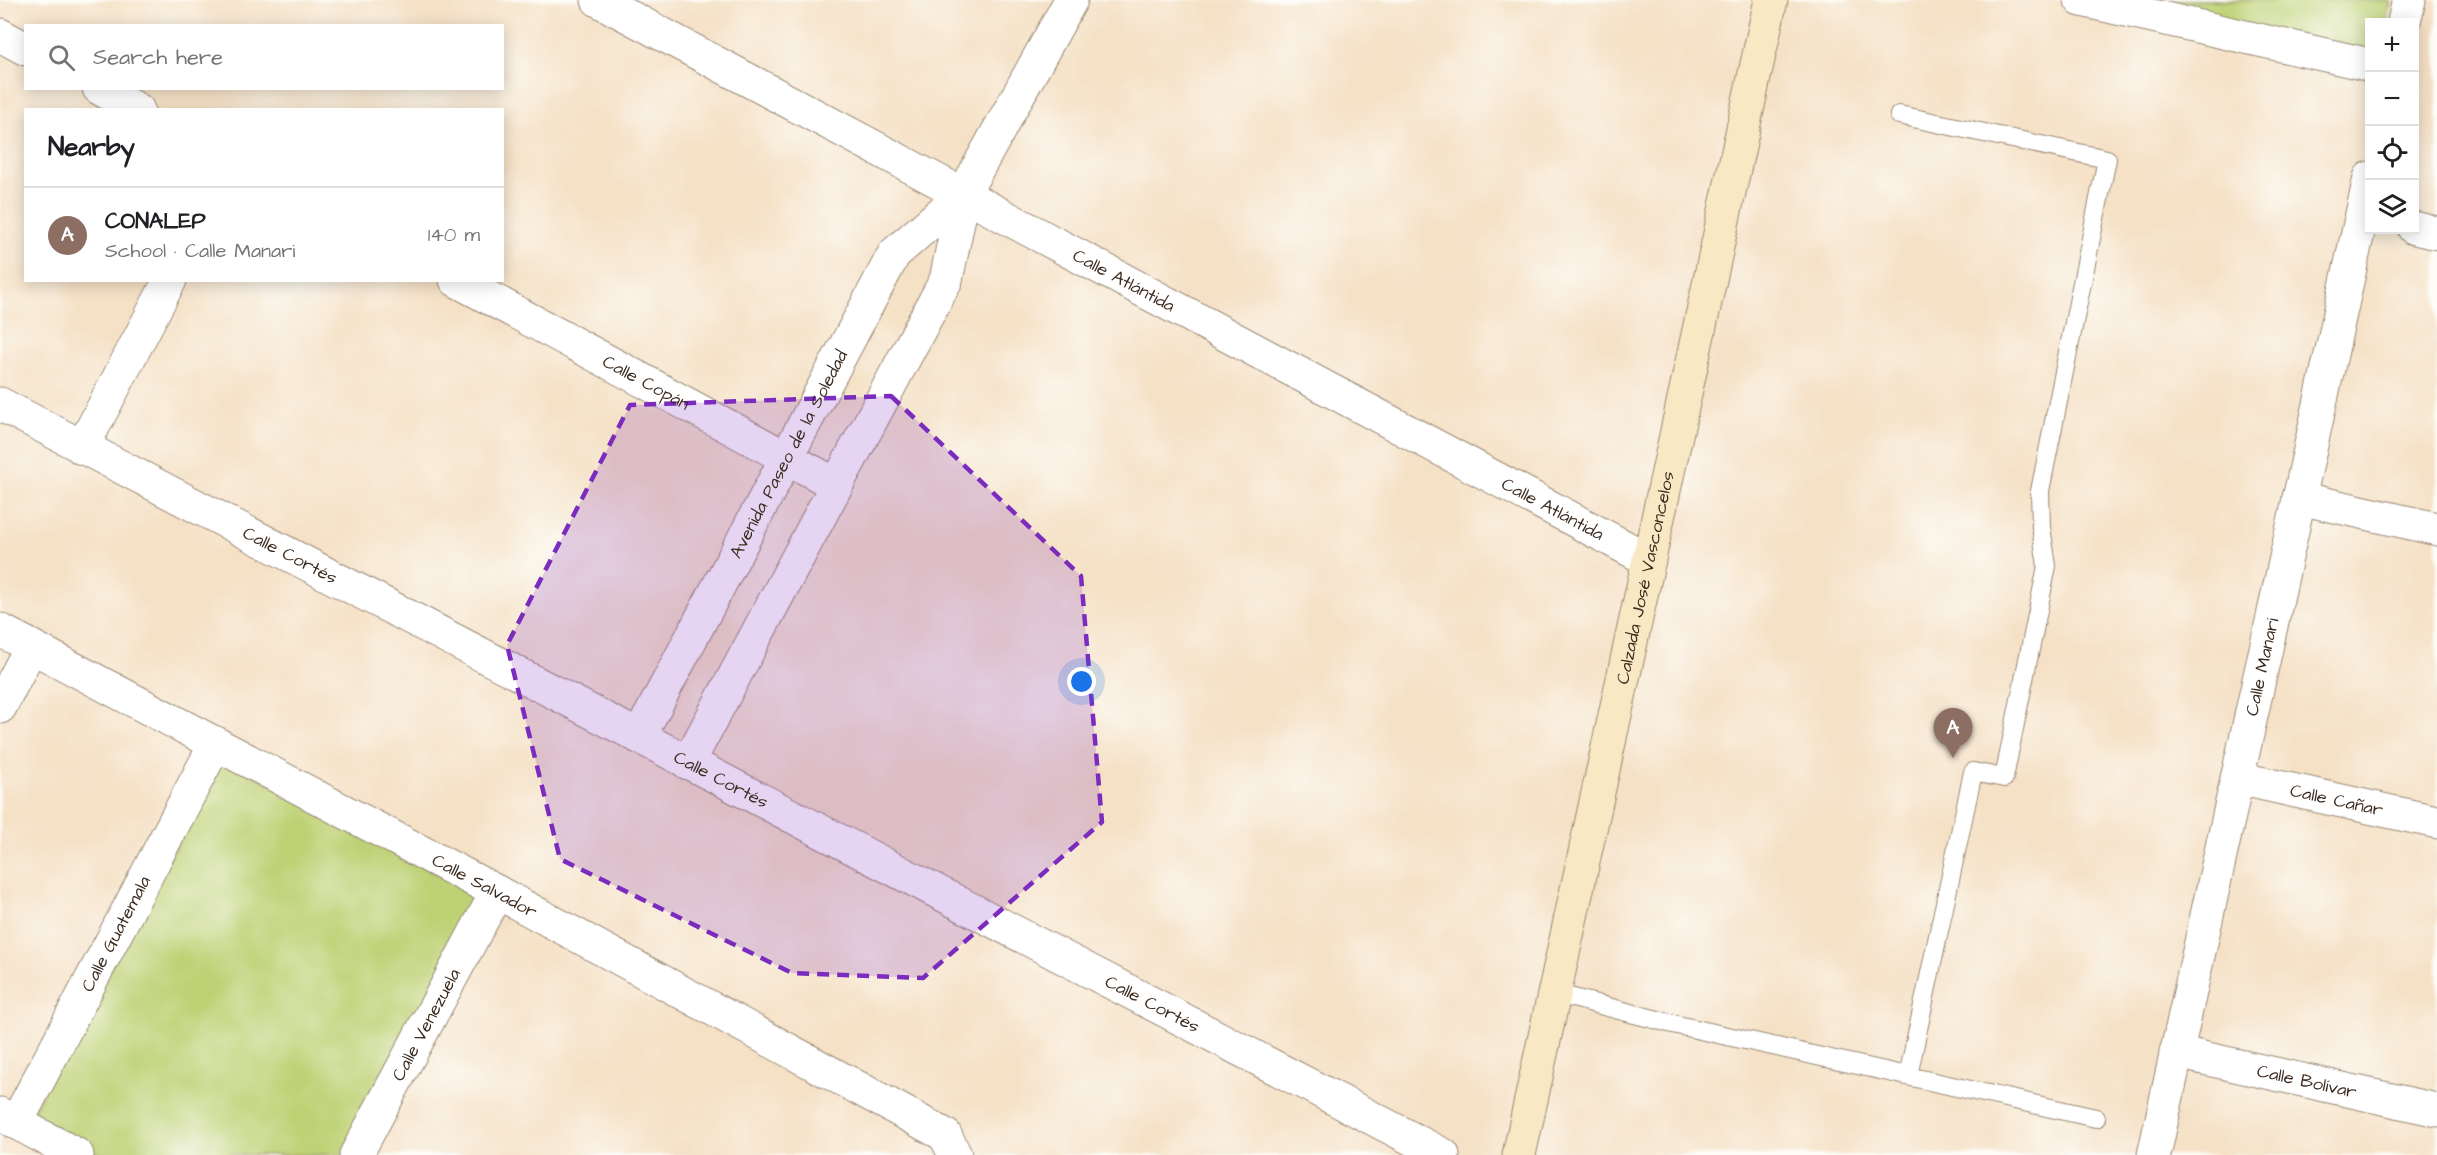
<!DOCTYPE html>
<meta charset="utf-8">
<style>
body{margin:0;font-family:"Architects Daughter",sans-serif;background:#f2f2f2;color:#202124}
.controls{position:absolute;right:18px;top:18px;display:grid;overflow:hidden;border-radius:0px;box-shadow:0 3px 15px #0003}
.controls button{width:54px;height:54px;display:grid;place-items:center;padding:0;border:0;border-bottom:2px solid #e0e0e0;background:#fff;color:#202124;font:30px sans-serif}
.you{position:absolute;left:1082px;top:682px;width:21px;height:21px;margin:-15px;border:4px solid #fff;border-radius:50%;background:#1a73e8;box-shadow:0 0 0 9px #1a73e833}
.badge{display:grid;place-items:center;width:39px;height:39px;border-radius:50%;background:#b5179e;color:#fff;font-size:20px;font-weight:700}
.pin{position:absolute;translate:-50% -50px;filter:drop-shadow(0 2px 3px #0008)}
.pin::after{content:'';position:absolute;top:32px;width:21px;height:18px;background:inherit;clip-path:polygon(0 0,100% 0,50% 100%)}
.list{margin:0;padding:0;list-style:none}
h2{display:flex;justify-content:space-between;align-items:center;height:78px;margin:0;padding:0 24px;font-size:26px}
h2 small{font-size:20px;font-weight:400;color:#757577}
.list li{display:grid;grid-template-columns:39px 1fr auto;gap:18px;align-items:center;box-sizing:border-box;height:96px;padding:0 24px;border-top:2px solid #e0e0e0}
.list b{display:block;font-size:22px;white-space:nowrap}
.list p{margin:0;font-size:20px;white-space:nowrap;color:#757577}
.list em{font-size:20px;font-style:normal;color:#757577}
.icon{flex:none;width:33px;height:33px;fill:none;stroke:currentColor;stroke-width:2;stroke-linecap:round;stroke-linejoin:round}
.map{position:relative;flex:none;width:2437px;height:1155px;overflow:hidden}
.search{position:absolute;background:#fff;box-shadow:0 3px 15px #0003;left:24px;top:24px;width:480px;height:66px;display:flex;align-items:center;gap:15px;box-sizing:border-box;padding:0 21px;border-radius:0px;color:#757577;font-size:22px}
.panel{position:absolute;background:#fff;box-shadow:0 3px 15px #0003;left:24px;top:108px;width:480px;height:174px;border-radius:0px}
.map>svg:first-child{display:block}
</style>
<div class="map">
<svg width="2437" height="1155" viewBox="0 0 2437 1155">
<rect width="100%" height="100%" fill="#fdfcf7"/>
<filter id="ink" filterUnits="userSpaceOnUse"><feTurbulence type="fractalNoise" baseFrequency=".0167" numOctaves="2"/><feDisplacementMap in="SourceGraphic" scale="12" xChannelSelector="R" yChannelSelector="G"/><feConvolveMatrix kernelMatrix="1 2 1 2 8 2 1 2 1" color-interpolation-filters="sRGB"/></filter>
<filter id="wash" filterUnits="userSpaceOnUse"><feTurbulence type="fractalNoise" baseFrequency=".008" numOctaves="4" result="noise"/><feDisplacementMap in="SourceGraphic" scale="24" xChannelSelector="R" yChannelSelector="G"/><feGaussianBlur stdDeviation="1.35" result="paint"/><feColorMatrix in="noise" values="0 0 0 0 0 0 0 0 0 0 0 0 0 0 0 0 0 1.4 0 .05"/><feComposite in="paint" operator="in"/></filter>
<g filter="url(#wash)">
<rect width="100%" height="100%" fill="#f5e1c6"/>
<path fill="#bed174" stroke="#7c7e49" stroke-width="1.5" d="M 2108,0 L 2391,0 L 2386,22 L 2370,22 L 2369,53 Z
M 223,759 L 484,898 L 346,1155 L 100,1155 L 29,1118 Z"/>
</g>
<g filter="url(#ink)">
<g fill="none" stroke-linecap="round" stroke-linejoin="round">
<g stroke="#988672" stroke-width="20">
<path id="service" d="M 1899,115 L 2107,159 L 2040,491 L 2041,527 L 2047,566 L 2004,778 L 1973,772 L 1908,1076
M 1554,993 L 1673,1024 L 2096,1118"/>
</g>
<g stroke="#988672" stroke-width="35">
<g id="minor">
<path id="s1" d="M 598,0 L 1649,560"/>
<path d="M 2081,0 L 2370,65"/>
<path d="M 2404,22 L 2409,0"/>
<path d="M 0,35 L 26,49"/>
<path d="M 99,88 L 138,110"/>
<path d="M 2414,228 L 2437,233"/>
<path id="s2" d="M 456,280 L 837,485"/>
<path id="s3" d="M 0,404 L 1443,1155"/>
<path d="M 82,448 L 170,280"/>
<path d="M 2299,498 L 2437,529"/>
<path id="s4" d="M 0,630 L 497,892 L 945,1135 L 955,1155"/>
<path d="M 0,707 L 31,647"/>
<path id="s5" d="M 639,737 L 894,254 L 964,193"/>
<path d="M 688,763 L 946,280 L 964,193 L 1071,0"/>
<path id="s6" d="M 2237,778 L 2437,822"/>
<path id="s7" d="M 2176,1052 L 2437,1110"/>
<path id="s8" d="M 16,1123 L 216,743"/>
<path id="s9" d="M 356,1155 L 497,892"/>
<path id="s10" d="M 2154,1155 L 2370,178"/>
</g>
</g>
<g stroke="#988672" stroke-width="35">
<path id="tertiary" d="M 0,1114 L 77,1155"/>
</g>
<g stroke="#988672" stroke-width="35">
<g id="secondary">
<path id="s11" d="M 1519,1155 L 1771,0"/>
</g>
</g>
<use href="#service" stroke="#fff" stroke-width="18"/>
<use href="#minor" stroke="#fff" stroke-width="33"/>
<use href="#tertiary" stroke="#fff" stroke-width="33"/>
<use href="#secondary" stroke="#f8e8c3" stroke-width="33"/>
</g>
</g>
<path fill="#7b2cbf" fill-opacity="0.2" stroke="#7b2cbf" stroke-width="4.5" stroke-dasharray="12 8" stroke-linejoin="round" d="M 891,396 L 1081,576 L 1102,822 L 923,978 L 792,973 L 560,859 L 507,645 L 630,405 Z"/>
<g text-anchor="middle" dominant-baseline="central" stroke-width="6" stroke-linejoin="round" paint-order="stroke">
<g font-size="18" fill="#3b2a1e" stroke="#fdfcf7">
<text stroke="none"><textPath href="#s1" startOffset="596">Calle Atlántida</textPath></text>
<text stroke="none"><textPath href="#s2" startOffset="216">Calle Copán</textPath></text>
<text stroke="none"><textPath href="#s5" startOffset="320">Avenida Paseo de la Soledad</textPath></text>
<text stroke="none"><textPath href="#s1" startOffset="1082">Calle Atlántida</textPath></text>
<text stroke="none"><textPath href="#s3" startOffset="327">Calle Cortés</textPath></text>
<text stroke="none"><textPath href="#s11" startOffset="591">Calzada José Vasconcelos</textPath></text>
<text stroke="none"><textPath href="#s10" startOffset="500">Calle Manari</textPath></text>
<text stroke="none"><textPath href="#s3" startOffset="813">Calle Cortés</textPath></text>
<text stroke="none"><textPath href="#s6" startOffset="102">Calle Cañar</textPath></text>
<text stroke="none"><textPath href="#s4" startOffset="548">Calle Salvador</textPath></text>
<text stroke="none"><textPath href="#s8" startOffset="214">Calle Guatemala</textPath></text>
<text stroke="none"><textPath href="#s3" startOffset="1299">Calle Cortés</textPath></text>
<text stroke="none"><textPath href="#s9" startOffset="148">Calle Venezuela</textPath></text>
<text stroke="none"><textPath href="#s7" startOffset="134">Calle Bolívar</textPath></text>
</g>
</g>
</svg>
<div class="controls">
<button>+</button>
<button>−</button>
<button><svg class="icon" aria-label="locate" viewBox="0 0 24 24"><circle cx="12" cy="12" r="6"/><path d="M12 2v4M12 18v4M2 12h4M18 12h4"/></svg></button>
<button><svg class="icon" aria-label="layers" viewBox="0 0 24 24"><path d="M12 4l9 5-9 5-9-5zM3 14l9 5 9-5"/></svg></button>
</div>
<div class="you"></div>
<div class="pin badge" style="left:1953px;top:758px;background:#8d6e63">A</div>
<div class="search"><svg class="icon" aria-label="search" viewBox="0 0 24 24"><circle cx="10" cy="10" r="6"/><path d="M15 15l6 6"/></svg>Search here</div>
<section class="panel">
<h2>Nearby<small></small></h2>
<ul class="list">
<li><span class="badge" style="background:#8d6e63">A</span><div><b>CONALEP</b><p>School · Calle Manari</p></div><em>140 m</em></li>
</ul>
</section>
</div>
